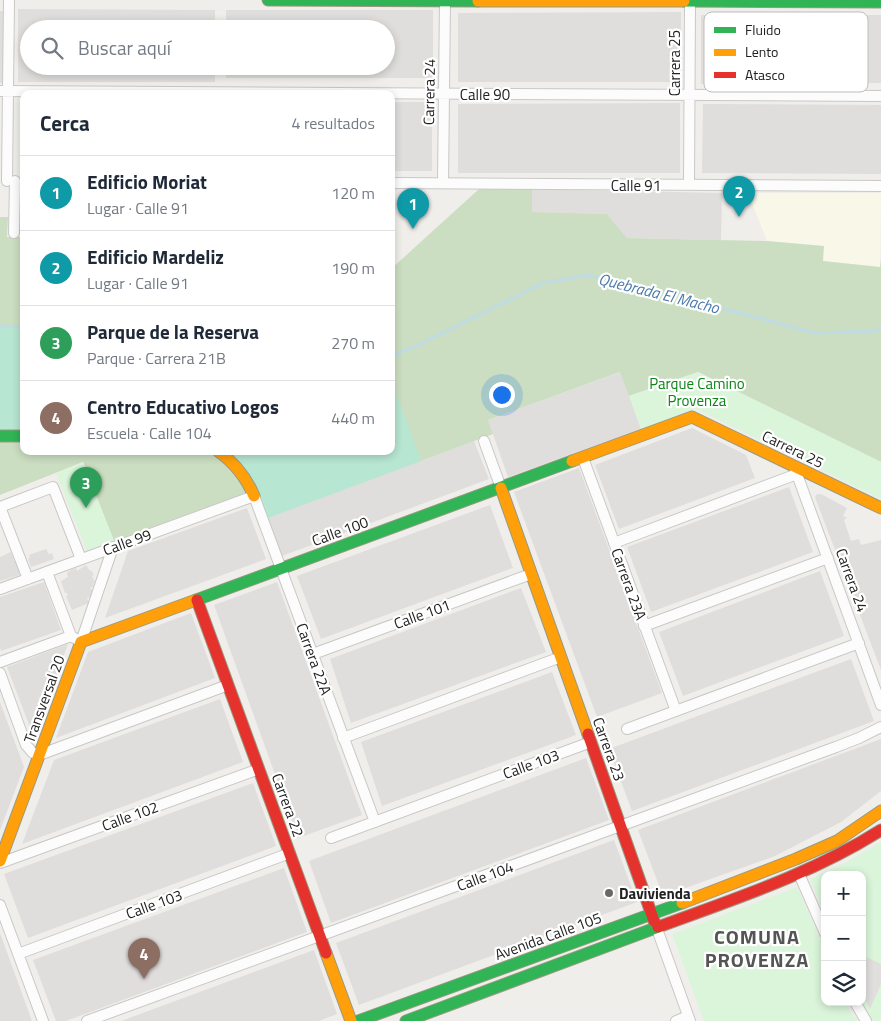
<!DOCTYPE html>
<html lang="es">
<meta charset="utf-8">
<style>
body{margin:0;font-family:"Titillium Web",sans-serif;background:#f2f2f3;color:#1f2937}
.controls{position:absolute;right:15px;bottom:15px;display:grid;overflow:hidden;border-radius:10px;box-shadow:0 2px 8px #0003}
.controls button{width:45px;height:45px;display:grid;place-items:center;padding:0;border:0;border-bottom:1px solid #e0e1e3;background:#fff;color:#1f2937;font:25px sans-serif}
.you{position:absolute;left:501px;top:394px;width:18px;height:18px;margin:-12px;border:4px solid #fff;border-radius:50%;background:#1a73e8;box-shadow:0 0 0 8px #1a73e833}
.badge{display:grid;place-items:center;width:32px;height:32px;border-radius:50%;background:#2563eb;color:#fff;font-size:16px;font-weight:700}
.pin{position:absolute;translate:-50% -41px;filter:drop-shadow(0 1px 2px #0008)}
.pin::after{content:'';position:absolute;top:26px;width:18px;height:15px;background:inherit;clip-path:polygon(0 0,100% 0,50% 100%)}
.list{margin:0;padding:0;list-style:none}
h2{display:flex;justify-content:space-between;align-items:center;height:65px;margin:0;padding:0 20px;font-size:21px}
h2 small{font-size:16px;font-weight:400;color:#747a83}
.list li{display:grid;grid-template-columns:32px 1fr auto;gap:15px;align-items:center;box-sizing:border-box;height:75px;padding:0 20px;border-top:1px solid #e0e1e3}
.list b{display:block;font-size:19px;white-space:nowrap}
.list p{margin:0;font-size:16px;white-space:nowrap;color:#747a83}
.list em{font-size:16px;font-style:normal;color:#747a83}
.icon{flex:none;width:28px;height:28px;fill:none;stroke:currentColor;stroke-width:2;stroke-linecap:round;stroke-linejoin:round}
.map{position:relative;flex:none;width:881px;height:1021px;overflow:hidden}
.search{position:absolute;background:#fff;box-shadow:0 2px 8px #0003;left:20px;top:20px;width:375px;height:55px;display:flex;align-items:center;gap:12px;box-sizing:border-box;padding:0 18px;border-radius:28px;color:#747a83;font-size:19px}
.panel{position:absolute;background:#fff;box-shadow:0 2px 8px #0003;left:20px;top:90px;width:375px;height:365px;border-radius:10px}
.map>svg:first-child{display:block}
</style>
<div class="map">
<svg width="881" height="1021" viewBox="0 0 881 1021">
<rect width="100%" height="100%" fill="#f0eeeb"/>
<path fill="#dfdedc" d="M 18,9 L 215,10 L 215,29 L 29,29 L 29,66 L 215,66 L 215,82 L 18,82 Z
M 226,10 L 433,10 L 433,78 L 226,78 L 226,66 L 386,66 L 386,29 L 226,29 Z
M 0,11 L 4,11 L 3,83 L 0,83 Z
M 681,12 L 681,82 L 458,82 L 458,13 Z
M 701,15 L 881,15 L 881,83 L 701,84 Z
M 391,102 L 432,102 L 432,171 L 391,171 Z
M 680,103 L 680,173 L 458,173 L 458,104 Z
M 703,104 L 881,105 L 881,174 L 702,173 Z
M 532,189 L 722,193 L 721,240 L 627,238 L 607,214 L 532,212 Z
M 621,372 L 641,429 L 508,477 L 488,420 Z
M 692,428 L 746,455 L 755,478 L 619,529 L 595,465 Z
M 474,441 L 489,479 L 282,556 L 268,518 Z
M 579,468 L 662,693 L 597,717 L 514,492 Z
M 789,487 L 813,552 L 651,612 L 627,547 Z
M 817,494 L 821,494 L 847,508 L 843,516 L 847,518 L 844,520 L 851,541 L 859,539 L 861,545 L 881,540 L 881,670 L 816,500 L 815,497 Z
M 490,505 L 513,568 L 321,639 L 297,576 Z
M 247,508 L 266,559 L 105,618 L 128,551 Z
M 46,549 L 49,554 L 52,553 L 54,559 L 31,567 L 28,558 L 30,558 L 29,555 Z
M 11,552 L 14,561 L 17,560 L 21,572 L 19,573 L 19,575 L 0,581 L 0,557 Z
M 86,565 L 90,571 L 91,570 L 94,575 L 92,576 L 95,582 L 93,584 L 94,586 L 90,588 L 92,590 L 93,596 L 87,598 L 89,603 L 72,610 L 66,596 L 68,595 L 67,593 L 65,593 L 61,581 L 68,577 L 67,573 L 69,571 L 76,568 L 77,571 Z
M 820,571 L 844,636 L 683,696 L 659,632 Z
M 44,582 L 61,630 L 1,651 L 0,647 L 0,597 Z
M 277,582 L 362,815 L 298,838 L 214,605 Z
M 521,588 L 546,652 L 351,723 L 330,659 Z
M 191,613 L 215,678 L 56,738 L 88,652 Z
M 68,644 L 34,738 L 7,667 Z
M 851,659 L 874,721 L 632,811 L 609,749 Z
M 552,672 L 576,735 L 382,806 L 361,742 Z
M 220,699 L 243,762 L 22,844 L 54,760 Z
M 0,702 L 24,767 L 0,830 Z
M 881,739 L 881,791 L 841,822 L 775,856 L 663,896 L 638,830 Z
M 586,758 L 609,820 L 331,923 L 309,861 Z
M 253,783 L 276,846 L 28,938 L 4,874 Z
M 614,840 L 637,902 L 359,1005 L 336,943 Z
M 284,868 L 307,932 L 66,1021 L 56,1021 L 33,960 Z
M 0,933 L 32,1021 L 0,1021 Z
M 314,950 L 337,1014 L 319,1021 L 121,1021 Z"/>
<path fill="#f8f7e8" d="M 748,193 L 881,193 L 880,267 L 822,261 L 823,246 L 767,241 Z"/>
<path fill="#cbdec1" d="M 479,189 L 532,189 L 532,212 L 607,214 L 627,238 L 767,241 L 824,246 L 823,261 L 880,267 L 881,259 L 881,462 L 698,372 L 629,396 L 620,372 L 488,420 L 493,434 L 268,518 L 257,489 L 114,541 L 83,462 L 0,495 L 0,217 L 8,217 L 7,237 L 24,237 L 24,451 L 391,451 L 391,269 Z"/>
<path fill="#daf5da" d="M 698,372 L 881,462 L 881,499 L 696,409 L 641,429 L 629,396 Z
M 83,462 L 114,541 L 87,552 L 56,473 Z
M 881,842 L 881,1019 L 880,1021 L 869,1021 L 859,1002 L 862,1002 L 862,875 L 825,875 L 825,917 L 810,879 L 845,863 Z
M 797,887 L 825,949 L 825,1002 L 846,1002 L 849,1010 L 858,1021 L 704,1021 L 672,934 Z"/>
<path fill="#b7e6d2" d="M 0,326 L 24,327 L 24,436 L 0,436 Z
M 391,380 L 421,461 L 268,518 L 258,489 L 218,451 L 391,451 Z"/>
<path fill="#e0dfde" d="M 862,955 L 881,964 L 881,984 L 870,1009 L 862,993 Z"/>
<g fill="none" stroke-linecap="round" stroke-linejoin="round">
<path stroke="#bfdbe3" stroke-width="3" d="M 0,326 L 24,327
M 391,356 L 416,346 L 543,283 L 587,275 L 631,284 L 815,333 L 874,331 L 881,329"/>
<g stroke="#c9c8c7" stroke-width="12">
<path id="street" d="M 0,91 L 881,96
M 7,181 L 9,0
M 391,183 L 881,186
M 443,183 L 445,1
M 689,185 L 690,2
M 14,233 L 15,181
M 484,441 L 501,488
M 583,458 L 676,711
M 794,466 L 881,705
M 0,507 L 53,487 L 81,559
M 0,507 L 28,579
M 614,543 L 797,474
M 47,572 L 71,636
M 0,589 L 254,496 L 375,822
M 644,626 L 828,558
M 313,654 L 531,574
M 0,662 L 71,636 L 81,642 L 113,547
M 0,673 L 26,745 L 33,753 L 39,755 L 228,685
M 627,729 L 859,643
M 343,738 L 561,657
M 331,838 L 591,742
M 0,863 L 259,769
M 799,874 L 825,933
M 0,905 L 43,1021
M 657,929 L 690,1021
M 18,954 L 290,853
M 855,1002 L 866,1021
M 87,1021 L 836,747 L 859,738 L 881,727
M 676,1021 L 688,1016"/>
</g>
<g stroke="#999a82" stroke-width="13">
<path id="fast" d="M 268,0 L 478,1
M 684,1 L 881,2
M 0,436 L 24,436
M 196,600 L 572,461
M 358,1021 L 682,903
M 406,1021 L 658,927"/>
</g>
<g stroke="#999a82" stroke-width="13">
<path id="slow" d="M 478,1 L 684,1
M 218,451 C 235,463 246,477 254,496
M 572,461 L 692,417 L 881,508
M 501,488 L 588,734
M 0,861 L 81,642 L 196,600
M 682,903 L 796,859 L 837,841 L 881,811
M 326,953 L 351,1021"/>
</g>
<g stroke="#999a82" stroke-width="13">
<path id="jam" d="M 197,600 L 326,953
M 588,734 L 654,921
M 658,927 C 734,899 812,874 881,830"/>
</g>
<use href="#street" stroke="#fdfcfc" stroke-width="10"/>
<use href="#fast" stroke="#30b455" stroke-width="11"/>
<use href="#slow" stroke="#ff9f0a" stroke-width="11"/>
<use href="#jam" stroke="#e5322d" stroke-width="11"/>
</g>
<circle fill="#6a6968" stroke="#fff" stroke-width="2" cx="609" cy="893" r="5"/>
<g text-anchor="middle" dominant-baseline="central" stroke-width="4.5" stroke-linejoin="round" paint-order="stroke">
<g font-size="15" fill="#222" stroke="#fff">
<text transform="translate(674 63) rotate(-90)">Carrera 25</text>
<text transform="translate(429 92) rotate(-89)">Carrera 24</text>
<text x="485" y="94">Calle 90</text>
<text x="636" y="185">Calle 91</text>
<text transform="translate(793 449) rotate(26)">Carrera 25</text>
<text transform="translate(340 531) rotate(-20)">Calle 100</text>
<text transform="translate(127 542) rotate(-20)">Calle 99</text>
<text transform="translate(852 580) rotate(70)">Carrera 24</text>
<text transform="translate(629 584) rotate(70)">Carrera 23A</text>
<text transform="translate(422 614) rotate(-20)">Calle 101</text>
<text transform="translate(314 659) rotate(70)">Carrera 22A</text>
<text transform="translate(44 699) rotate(-70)">Transversal 20</text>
<text transform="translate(609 749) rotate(70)">Carrera 23</text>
<text transform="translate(531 764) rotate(-20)">Calle 103</text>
<text transform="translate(288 805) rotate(70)">Carrera 22</text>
<text transform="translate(130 816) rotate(-20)">Calle 102</text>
<text transform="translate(485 876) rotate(-20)">Calle 104</text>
<text transform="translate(154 904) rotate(-20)">Calle 103</text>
<text transform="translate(548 936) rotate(-20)">Avenida Calle 105</text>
</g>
<g font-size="15" fill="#0c8416" stroke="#fff">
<text x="697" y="383">Parque Camino<tspan x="697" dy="17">Provenza</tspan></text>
</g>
<g font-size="15" font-weight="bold" fill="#222" stroke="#fff" text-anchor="start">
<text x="619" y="893">Davivienda</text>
</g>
<g font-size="16" font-style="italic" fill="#4a7aab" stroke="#fff">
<text transform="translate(659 293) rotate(14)">Quebrada El Macho</text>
</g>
<g font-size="20" font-weight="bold" letter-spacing="1" fill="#555" stroke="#fff">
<text x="757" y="936">COMUNA<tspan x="757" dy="23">PROVENZA</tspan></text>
</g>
</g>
<rect x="704" y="12" width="164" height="80" rx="8" fill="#fff" stroke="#bdbdbd" stroke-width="1"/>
<rect x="714" y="27" width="22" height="6" fill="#30b455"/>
<rect x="714" y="49" width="22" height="7" fill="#ff9f0a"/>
<rect x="714" y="72" width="22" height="6" fill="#e5322d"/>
<g font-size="14" fill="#222">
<text x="745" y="35">Fluido</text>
<text x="745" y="57">Lento</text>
<text x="745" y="80">Atasco</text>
</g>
</svg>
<div class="controls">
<button>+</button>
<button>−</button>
<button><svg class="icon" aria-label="layers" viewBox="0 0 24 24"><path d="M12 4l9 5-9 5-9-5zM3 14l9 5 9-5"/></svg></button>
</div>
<div class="you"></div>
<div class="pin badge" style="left:413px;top:229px;background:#0f9aa8">1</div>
<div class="pin badge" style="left:739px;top:217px;background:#0f9aa8">2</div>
<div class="pin badge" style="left:86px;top:508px;background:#2e9e5b">3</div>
<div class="pin badge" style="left:144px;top:979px;background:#8d6e63">4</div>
<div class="search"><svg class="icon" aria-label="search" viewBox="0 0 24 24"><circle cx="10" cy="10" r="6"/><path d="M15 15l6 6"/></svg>Buscar aquí</div>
<section class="panel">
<h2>Cerca<small>4 resultados</small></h2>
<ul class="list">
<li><span class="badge" style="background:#0f9aa8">1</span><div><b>Edificio Moriat</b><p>Lugar · Calle 91</p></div><em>120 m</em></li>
<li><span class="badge" style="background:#0f9aa8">2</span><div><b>Edificio Mardeliz</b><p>Lugar · Calle 91</p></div><em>190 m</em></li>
<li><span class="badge" style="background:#2e9e5b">3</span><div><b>Parque de la Reserva</b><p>Parque · Carrera 21B</p></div><em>270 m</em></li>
<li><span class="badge" style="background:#8d6e63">4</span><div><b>Centro Educativo Logos</b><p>Escuela · Calle 104</p></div><em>440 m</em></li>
</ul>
</section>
</div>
